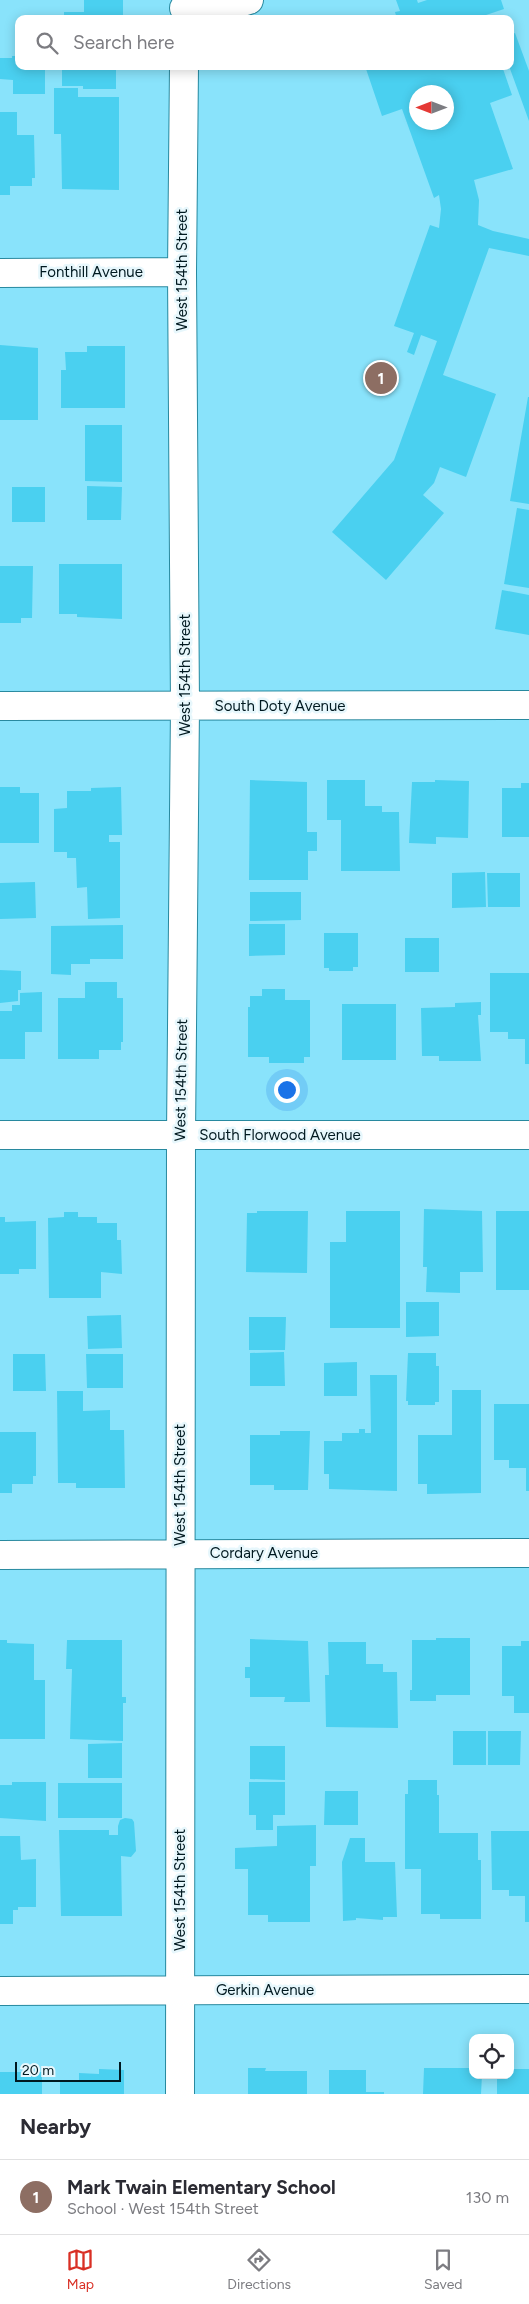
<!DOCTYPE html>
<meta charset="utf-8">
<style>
body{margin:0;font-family:Figtree,sans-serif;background:#f7f7f7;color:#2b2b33}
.controls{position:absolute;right:15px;bottom:15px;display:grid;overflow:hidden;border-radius:10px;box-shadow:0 2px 12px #0003}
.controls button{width:45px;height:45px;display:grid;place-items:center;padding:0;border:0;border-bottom:1px solid #e1e1e2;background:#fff;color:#2b2b33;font:25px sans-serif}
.compass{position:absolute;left:409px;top:85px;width:45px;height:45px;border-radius:50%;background:#fff;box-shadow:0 2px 12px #0003;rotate:270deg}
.scale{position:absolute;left:15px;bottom:12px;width:106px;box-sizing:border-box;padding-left:5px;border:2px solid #001920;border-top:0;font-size:14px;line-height:18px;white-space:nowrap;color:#001920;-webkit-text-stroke:4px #e7f7fc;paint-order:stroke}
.you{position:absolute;left:286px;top:1089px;width:18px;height:18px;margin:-12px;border:4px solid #fff;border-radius:50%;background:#1a73e8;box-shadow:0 0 0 8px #1a73e833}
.badge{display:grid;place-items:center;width:32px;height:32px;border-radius:50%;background:#d93025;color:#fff;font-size:16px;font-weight:700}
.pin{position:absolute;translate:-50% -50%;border:2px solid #fff;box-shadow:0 1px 5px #0006}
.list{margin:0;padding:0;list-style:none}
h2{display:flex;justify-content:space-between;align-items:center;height:65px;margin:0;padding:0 20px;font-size:21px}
h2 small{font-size:16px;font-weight:400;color:#7c7c81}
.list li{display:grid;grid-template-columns:32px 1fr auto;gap:15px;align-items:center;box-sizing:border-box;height:75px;padding:0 20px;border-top:1px solid #e1e1e2}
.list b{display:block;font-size:19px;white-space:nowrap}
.list p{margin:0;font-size:16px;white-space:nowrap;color:#7c7c81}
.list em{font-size:16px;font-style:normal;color:#7c7c81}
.icon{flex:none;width:28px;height:28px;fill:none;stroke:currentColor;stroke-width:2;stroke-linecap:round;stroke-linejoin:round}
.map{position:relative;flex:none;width:529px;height:2094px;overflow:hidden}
.search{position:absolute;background:#fff;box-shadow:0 2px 12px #0003;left:15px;right:15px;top:15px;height:55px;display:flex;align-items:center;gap:12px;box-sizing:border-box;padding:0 18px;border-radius:10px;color:#7c7c81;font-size:19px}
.sheet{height:140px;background:#fff}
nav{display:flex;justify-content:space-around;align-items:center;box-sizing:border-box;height:70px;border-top:1px solid #e1e1e2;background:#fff;font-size:14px;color:#7c7c81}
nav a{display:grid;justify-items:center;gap:2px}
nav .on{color:#d93025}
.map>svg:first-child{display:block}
</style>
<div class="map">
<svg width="529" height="2094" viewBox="0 0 529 2094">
<rect width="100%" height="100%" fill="#89e3fb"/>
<path fill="#4ad0f0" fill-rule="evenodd" d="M 84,0 L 123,0 L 123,19 L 64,19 L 64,12 L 84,12 Z
M 396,0 L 417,0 L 418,3 L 427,0 L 501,0 L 504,9 L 483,16 L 484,19 L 397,19 L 395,12 L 400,11 Z
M 515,33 L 529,71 L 529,121 L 509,66 L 510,35 Z
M 12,56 L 19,56 L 19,66 L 45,66 L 45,94 L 13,94 L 13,80 L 0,79 L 0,58 L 12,58 Z
M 62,66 L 116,66 L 116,89 L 83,89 L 83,86 L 62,86 Z
M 365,66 L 502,66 L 512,95 L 490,103 L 513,169 L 474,180 L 479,200 L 478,225 L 493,231 L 529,239 L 529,256 L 489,248 L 443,375 L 496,394 L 466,477 L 440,467 L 434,483 L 423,495 L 444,513 L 386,580 L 332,532 L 394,460 L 437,341 L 421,335 L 414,355 L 407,352 L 414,333 L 394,326 L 430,225 L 439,228 L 441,209 L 439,195 L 434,198 L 402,109 L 382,116 ZM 416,92 L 446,92 L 446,122 L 416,122 Z
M 54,88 L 78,88 L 78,97 L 119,97 L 119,190 L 62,189 L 61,134 L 54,134 Z
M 0,112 L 17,112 L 17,135 L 34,135 L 35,178 L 32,178 L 32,186 L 10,186 L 10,195 L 0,195 Z
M 0,345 L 38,348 L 38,420 L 0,420 Z
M 87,346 L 125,346 L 125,408 L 61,408 L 61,370 L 66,370 L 65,352 L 87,352 Z
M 528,397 L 529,397 L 529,504 L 510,501 Z
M 85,425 L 122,425 L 122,482 L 85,481 Z
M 87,486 L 122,487 L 121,520 L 87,520 Z
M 12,487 L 45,487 L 45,522 L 12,522 Z
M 517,508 L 529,510 L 529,588 L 504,584 Z
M 59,564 L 122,564 L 122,619 L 77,617 L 77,614 L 59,614 Z
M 0,566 L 33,566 L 32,618 L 21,618 L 21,623 L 0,623 Z
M 502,590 L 529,595 L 529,635 L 495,629 Z
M 250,780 L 307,782 L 307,832 L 317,832 L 317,851 L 308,851 L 308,880 L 249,880 Z
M 327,780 L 365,780 L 365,806 L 382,806 L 382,812 L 399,812 L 400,871 L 341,871 L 341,820 L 327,820 Z
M 435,780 L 469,781 L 468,838 L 436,837 L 436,844 L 409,843 L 412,782 L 435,782 Z
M 521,783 L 529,783 L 529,837 L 502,837 L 502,788 L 521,788 Z
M 0,787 L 20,787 L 20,793 L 39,793 L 39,843 L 0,843 Z
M 121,787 L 122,835 L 109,835 L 109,842 L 120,842 L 120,918 L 88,919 L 87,887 L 77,888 L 76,858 L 67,858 L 67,852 L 54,852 L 54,809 L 67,808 L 67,791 L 91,791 L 91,788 Z
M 485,872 L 486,907 L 452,908 L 452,873 Z
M 487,873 L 520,873 L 520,907 L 488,907 Z
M 35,882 L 36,918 L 0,919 L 0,883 Z
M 250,892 L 301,892 L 301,920 L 250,921 Z
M 249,924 L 285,924 L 285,955 L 249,956 Z
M 123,925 L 123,959 L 90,959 L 90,964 L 71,964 L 71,975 L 51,974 L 51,926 Z
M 324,933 L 358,933 L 358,967 L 353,967 L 353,971 L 329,971 L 329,968 L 324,968 Z
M 405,938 L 439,938 L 439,972 L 405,972 Z
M 0,970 L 21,971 L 21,990 L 18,990 L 18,1001 L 0,1003 Z
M 490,973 L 529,973 L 529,1064 L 525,1064 L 525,1039 L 508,1039 L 508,1032 L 490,1032 Z
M 85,982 L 117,982 L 117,998 L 123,998 L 123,1042 L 121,1042 L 121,1050 L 99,1050 L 99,1059 L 58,1059 L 58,998 L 85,998 Z
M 262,989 L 285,989 L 285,1000 L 310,1000 L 310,1057 L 304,1057 L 304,1063 L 269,1063 L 269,1057 L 248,1057 L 248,1007 L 250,1007 L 250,996 L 262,996 Z
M 42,992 L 42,1032 L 25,1032 L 25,1059 L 0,1059 L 0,1011 L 12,1011 L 12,1005 L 20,1005 L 20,993 Z
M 481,1002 L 481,1015 L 478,1015 L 481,1061 L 439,1061 L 439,1056 L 422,1056 L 421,1008 L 455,1007 L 455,1003 Z
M 342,1004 L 396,1004 L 396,1060 L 342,1060 Z
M 424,1209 L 482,1211 L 483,1272 L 460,1272 L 460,1293 L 426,1292 L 427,1267 L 423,1267 Z
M 257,1211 L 308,1211 L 307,1273 L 246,1272 L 247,1213 L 257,1213 Z
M 346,1211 L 400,1211 L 400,1328 L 330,1328 L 330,1242 L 346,1242 Z
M 496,1211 L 529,1211 L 529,1290 L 496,1290 Z
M 64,1212 L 78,1212 L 78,1217 L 97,1217 L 97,1223 L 117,1223 L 117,1240 L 121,1240 L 122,1274 L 101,1272 L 101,1298 L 49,1298 L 48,1218 L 64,1217 Z
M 0,1217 L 5,1217 L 5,1222 L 36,1221 L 36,1269 L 19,1269 L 19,1274 L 0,1274 Z
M 406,1302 L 439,1302 L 439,1336 L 406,1337 Z
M 121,1315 L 122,1348 L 88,1349 L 87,1316 Z
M 249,1317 L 286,1317 L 285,1350 L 249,1350 Z
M 284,1352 L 285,1386 L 250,1386 L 250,1353 Z
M 408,1353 L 436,1353 L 436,1366 L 439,1366 L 439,1402 L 435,1402 L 435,1405 L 408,1405 L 408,1401 L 406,1401 Z
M 13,1354 L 45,1354 L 46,1391 L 13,1391 Z
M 86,1354 L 123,1354 L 123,1388 L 87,1388 Z
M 357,1362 L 357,1396 L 324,1396 L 324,1363 Z
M 370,1375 L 397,1375 L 397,1491 L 329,1489 L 329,1474 L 324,1474 L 324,1441 L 342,1441 L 342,1433 L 359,1433 L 359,1429 L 365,1429 L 365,1433 L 371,1433 Z
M 452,1390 L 481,1390 L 481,1493 L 427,1494 L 427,1484 L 418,1484 L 418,1435 L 452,1435 Z
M 57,1391 L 83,1391 L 83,1411 L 110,1410 L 110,1430 L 124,1430 L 125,1488 L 76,1488 L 76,1483 L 58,1483 Z
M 494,1404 L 529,1404 L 529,1491 L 526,1491 L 526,1468 L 509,1468 L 509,1460 L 494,1460 Z
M 280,1431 L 310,1431 L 308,1490 L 274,1490 L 274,1485 L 250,1485 L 250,1435 L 280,1435 Z
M 0,1432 L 36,1432 L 36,1476 L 33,1476 L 33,1484 L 12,1484 L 12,1493 L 0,1493 Z
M 436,1638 L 470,1638 L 470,1695 L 436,1695 L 436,1701 L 410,1701 L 410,1690 L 412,1690 L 412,1640 L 436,1640 Z
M 250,1639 L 308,1641 L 310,1702 L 284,1702 L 285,1697 L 250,1697 L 250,1678 L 245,1678 L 245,1667 L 250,1667 Z
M 0,1640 L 7,1640 L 7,1643 L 34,1644 L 34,1680 L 45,1680 L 45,1739 L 0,1739 Z
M 67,1640 L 122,1640 L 122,1697 L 126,1697 L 126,1703 L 123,1703 L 123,1741 L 70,1739 L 72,1669 L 66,1669 Z
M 521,1641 L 529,1641 L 529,1713 L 514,1713 L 514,1696 L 502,1696 L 502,1646 L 521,1646 Z
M 328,1642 L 366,1642 L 366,1664 L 383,1664 L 383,1672 L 397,1672 L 398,1728 L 326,1727 L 325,1675 L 329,1675 Z
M 453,1731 L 486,1731 L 486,1765 L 453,1765 Z
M 488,1731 L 521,1731 L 520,1765 L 488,1765 Z
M 122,1743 L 122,1778 L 88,1778 L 88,1744 Z
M 250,1746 L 285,1746 L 285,1780 L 250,1779 Z
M 408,1780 L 437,1780 L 437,1795 L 439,1795 L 439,1833 L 478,1833 L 478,1860 L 481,1860 L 481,1919 L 440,1919 L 440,1914 L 421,1914 L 421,1869 L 405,1869 L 405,1794 L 408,1794 Z
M 12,1782 L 46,1782 L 46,1821 L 0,1818 L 0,1785 L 12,1785 Z
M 249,1782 L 285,1782 L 285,1815 L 273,1815 L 273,1830 L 256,1830 L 256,1815 L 249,1815 Z
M 58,1783 L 122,1783 L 122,1818 L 58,1818 Z
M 325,1791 L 358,1791 L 358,1825 L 324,1825 Z
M 125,1818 L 132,1819 L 134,1822 L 136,1851 L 131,1857 L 121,1856 L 122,1916 L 61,1916 L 59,1830 L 109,1830 L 109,1835 L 118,1835 L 118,1826 L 120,1820 Z
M 316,1825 L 316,1866 L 310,1866 L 310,1922 L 268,1922 L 268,1915 L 248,1915 L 248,1869 L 235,1869 L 235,1848 L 277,1846 L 277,1826 Z
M 491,1831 L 529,1831 L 529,1922 L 525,1922 L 525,1896 L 509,1896 L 509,1890 L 492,1890 Z
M 0,1836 L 20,1836 L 21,1860 L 36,1859 L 36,1907 L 18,1907 L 18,1910 L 13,1910 L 13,1924 L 0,1924 Z
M 350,1838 L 365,1838 L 365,1862 L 395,1862 L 397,1917 L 383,1917 L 383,1920 L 356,1918 L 356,1920 L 343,1921 L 342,1862 Z
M 248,2068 L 266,2068 L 265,2071 L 307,2071 L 307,2094 L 248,2094 Z
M 424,2068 L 473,2068 L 473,2075 L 482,2075 L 481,2094 L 423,2094 Z
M 99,2069 L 124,2070 L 124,2094 L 60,2094 L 60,2080 L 79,2080 L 79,2073 L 99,2074 Z
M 510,2069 L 529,2069 L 529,2094 L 497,2094 L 497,2075 L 510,2075 Z
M 329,2070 L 366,2070 L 366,2092 L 384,2092 L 384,2094 L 329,2094 Z
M 0,2072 L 42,2072 L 42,2094 L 0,2094 Z"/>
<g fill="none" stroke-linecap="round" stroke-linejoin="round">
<g stroke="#28899f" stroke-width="30">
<path id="minor" d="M 184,8 L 227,7 L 249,0
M 0,273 L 182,272
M 0,706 L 529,705
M 0,1135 L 529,1135
M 0,1555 L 529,1553
M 0,1991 L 529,1989
M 180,2094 L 181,1135 L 185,706 L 182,272 L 184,66"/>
</g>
<use href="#minor" stroke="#fff" stroke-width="28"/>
</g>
<g text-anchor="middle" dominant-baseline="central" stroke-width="5" stroke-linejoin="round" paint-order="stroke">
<g font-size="15" fill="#001920" stroke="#e7f7fc">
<text transform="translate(182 270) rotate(-90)">West 154th Street</text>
<text x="91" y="272">Fonthill Avenue</text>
<text transform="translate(185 675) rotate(-90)">West 154th Street</text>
<text x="280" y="706">South Doty Avenue</text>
<text transform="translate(181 1080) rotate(-89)">West 154th Street</text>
<text x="280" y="1135">South Florwood Avenue</text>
<text transform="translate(180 1485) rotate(-90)">West 154th Street</text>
<text x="264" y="1553">Cordary Avenue</text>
<text transform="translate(180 1890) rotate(-90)">West 154th Street</text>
<text x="265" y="1990">Gerkin Avenue</text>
</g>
</g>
</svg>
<div class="controls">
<button><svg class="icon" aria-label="locate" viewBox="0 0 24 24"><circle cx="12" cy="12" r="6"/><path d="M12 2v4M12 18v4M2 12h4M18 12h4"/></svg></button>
</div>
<svg class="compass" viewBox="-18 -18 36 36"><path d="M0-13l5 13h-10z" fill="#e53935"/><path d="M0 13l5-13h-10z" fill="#7c7c81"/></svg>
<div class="scale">20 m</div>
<div class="you"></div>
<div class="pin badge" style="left:381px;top:378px;background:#8d6e63">1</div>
<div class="search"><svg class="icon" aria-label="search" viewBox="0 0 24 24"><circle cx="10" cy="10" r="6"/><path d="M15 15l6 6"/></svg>Search here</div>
</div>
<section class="sheet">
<h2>Nearby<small></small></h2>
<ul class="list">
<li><span class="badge" style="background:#8d6e63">1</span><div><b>Mark Twain Elementary School</b><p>School · West 154th Street</p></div><em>130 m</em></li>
</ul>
</section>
<nav>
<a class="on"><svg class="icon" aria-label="map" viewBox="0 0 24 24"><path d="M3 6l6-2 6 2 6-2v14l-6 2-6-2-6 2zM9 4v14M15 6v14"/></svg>Map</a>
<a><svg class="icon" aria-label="directions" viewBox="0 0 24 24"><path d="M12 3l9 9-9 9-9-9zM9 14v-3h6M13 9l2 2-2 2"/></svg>Directions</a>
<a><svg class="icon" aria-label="saved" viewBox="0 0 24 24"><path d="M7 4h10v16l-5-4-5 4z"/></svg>Saved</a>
</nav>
